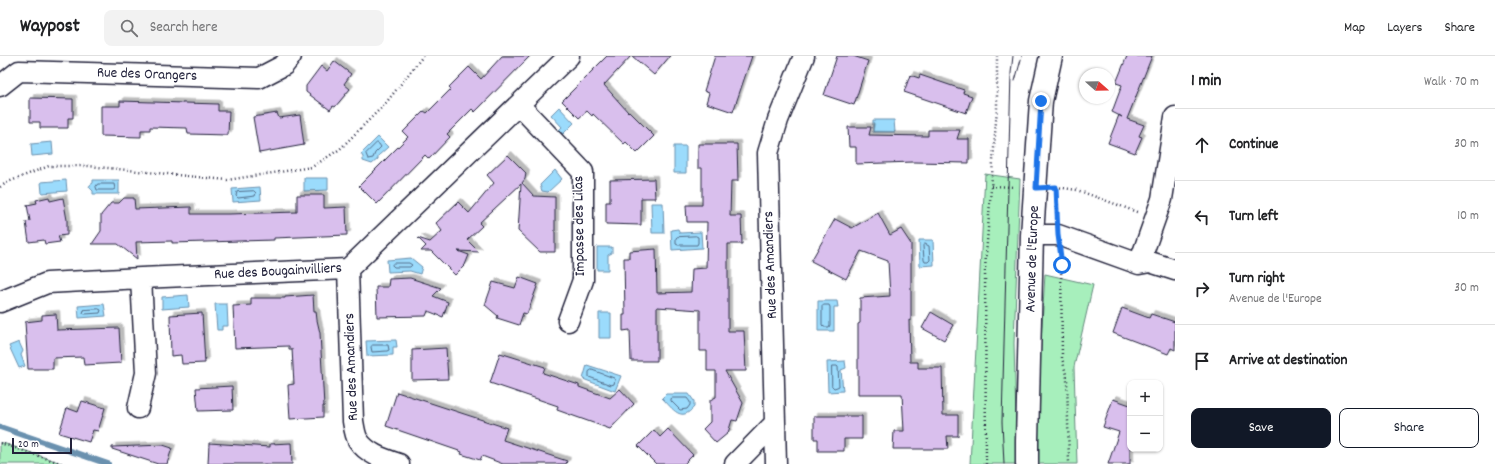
<!DOCTYPE html>
<meta charset="utf-8">
<style>
body{margin:0;font-family:Dekko,sans-serif;background:#f2f2f2;color:#202124}
.controls{position:absolute;right:12px;bottom:12px;display:grid;overflow:hidden;border-radius:8px;box-shadow:0 1px 3px #0004}
.controls button{width:36px;height:36px;display:grid;place-items:center;padding:0;border:0;border-bottom:1px solid #e0e0e0;background:#fff;color:#202124;font:20px sans-serif}
.compass{position:absolute;left:1079px;top:12px;width:36px;height:36px;border-radius:50%;background:#fff;box-shadow:0 1px 3px #0004;rotate:110deg}
.scale{position:absolute;left:12px;bottom:10px;width:60px;box-sizing:border-box;padding-left:4px;border:2px solid #22223b;border-top:0;font-size:11px;line-height:14px;white-space:nowrap;color:#22223b;-webkit-text-stroke:3px #fff;paint-order:stroke}
.stop{position:absolute;width:12px;height:12px;margin:-9px;border:3px solid #1a73e8;border-radius:50%;background:#fff}
.stop.end{background:#1a73e8;border-color:#fff;box-shadow:0 1px 4px #0008}
.list{margin:0;padding:0;list-style:none}
h2{display:flex;justify-content:space-between;align-items:center;height:52px;margin:0;padding:0 16px;font-size:17px}
h2 small{font-size:13px;font-weight:400;color:#757577}
.list li{display:grid;grid-template-columns:26px 1fr auto;gap:12px;align-items:center;box-sizing:border-box;height:72px;padding:0 16px;border-top:1px solid #e0e0e0}
.list b{display:block;font-size:15px;white-space:nowrap}
.list p{margin:0;font-size:13px;white-space:nowrap;color:#757577}
.list em{font-size:13px;font-style:normal;color:#757577}
.actions{display:flex;gap:8px;padding:12px 16px}
.actions a{flex:1;padding:9px 0;border:1px solid #111827;border-radius:8px;text-align:center;font-size:14px;color:#111827}
.actions .main{background:#111827;color:#fff}
.icon{flex:none;width:22px;height:22px;fill:none;stroke:currentColor;stroke-width:2;stroke-linecap:round;stroke-linejoin:round}
.map{position:relative;flex:none;width:1175px;height:408px;overflow:hidden}
header{display:flex;align-items:center;gap:24px;box-sizing:border-box;height:56px;padding:0 20px;background:#fff;border-bottom:1px solid #e0e0e0}
header strong{font-size:19px}
nav{display:flex;gap:22px;margin-inline-start:auto;font-size:14px}
.search{width:280px;height:36px;background:#f2f2f2;display:flex;align-items:center;gap:10px;box-sizing:border-box;padding:0 14px;border-radius:8px;color:#757577;font-size:15px}
main{display:flex}
aside{flex:1;background:#fff}
.map>svg:first-child{display:block}
</style>
<header>
<strong>Waypost</strong>
<div class="search"><svg class="icon" aria-label="search" viewBox="0 0 24 24"><circle cx="10" cy="10" r="6"/><path d="M15 15l6 6"/></svg>Search here</div>
<nav><a>Map</a><a>Layers</a><a>Share</a></nav>
</header>
<main>
<div class="map">
<svg width="1175" height="408" viewBox="0 0 1175 408">
<defs>
<filter id="shadow"><feDropShadow dx="3.5" dy="-3.5" stdDeviation="0" flood-color="#0004"/></filter>
</defs>
<rect width="100%" height="100%" fill="#fff"/>
<filter id="ink" filterUnits="userSpaceOnUse"><feTurbulence type="fractalNoise" baseFrequency=".025" numOctaves="2"/><feDisplacementMap in="SourceGraphic" scale="8" xChannelSelector="R" yChannelSelector="G"/><feConvolveMatrix kernelMatrix="1 2 1 2 8 2 1 2 1" color-interpolation-filters="sRGB"/></filter>
<g filter="url(#ink)">
<path fill="#a7efbc" stroke="#64887c" d="M 985,118 L 1020,123 L 1014,287 L 1017,408 L 970,408 Z
M 1045,218 L 1093,229 L 1074,311 L 1077,408 L 1036,408 L 1035,387 Z
M 0,386 L 64,408 L 0,408 Z"/>
<path fill="#9bdbfc" stroke="#6b91af" d="M 559,51 L 574,67 L 563,78 L 559,74 L 562,71 L 551,59 Z
M 873,64 L 894,64 L 895,76 L 873,76 Z
M 378,81 L 388,91 L 378,100 L 378,103 L 372,108 L 363,105 L 363,101 L 361,98 Z
M 52,86 L 53,98 L 32,100 L 31,88 Z
M 674,90 L 686,90 L 686,117 L 674,117 Z
M 555,114 L 562,123 L 548,136 L 542,135 L 540,129 Z
M 304,122 L 328,122 L 328,134 L 304,135 Z
M 66,124 L 67,135 L 42,137 L 41,126 Z
M 93,124 L 119,124 L 119,138 L 93,138 L 93,135 L 89,131 L 90,129 L 93,127 Z
M 260,131 L 261,144 L 233,146 L 232,133 Z
M 651,147 L 663,147 L 664,177 L 652,177 Z
M 678,173 L 680,177 L 701,176 L 702,192 L 672,194 L 671,174 Z
M 919,184 L 933,184 L 934,209 L 920,210 Z
M 597,191 L 612,191 L 612,197 L 608,199 L 608,214 L 597,214 Z
M 411,202 L 422,211 L 420,218 L 410,215 L 388,216 L 387,204 Z
M 188,239 L 189,251 L 162,253 L 162,241 Z
M 818,245 L 837,245 L 838,251 L 834,251 L 834,275 L 818,275 Z
M 104,248 L 106,260 L 79,262 L 78,250 Z
M 215,248 L 227,248 L 228,270 L 222,270 L 222,274 L 217,274 Z
M 599,257 L 611,257 L 611,282 L 599,282 Z
M 396,284 L 397,291 L 393,291 L 393,299 L 367,300 L 366,285 Z
M 19,286 L 23,295 L 21,299 L 25,310 L 19,312 L 9,290 Z
M 845,305 L 846,312 L 841,314 L 843,335 L 828,336 L 827,306 Z
M 587,309 L 621,320 L 615,335 L 583,323 Z
M 666,338 L 689,338 L 694,345 L 694,351 C 681,367 673,353 662,342 Z"/>
<g fill="none" stroke-linecap="round" stroke-linejoin="round">
<path stroke="#526c88" stroke-width="1" d="M 377,87 L 379,88 L 381,91 L 375,97 L 373,102 L 368,103 L 366,98 Z
M 98,128 L 114,128 L 115,133 L 113,134 L 97,134 L 96,131 Z
M 254,135 L 256,137 L 255,140 L 238,142 L 236,140 L 237,136 Z
M 696,180 L 698,181 L 698,187 L 697,189 L 678,189 L 676,188 L 676,182 L 677,181 Z
M 925,188 L 929,190 L 930,204 L 928,206 L 925,206 L 924,204 L 923,190 Z
M 394,207 L 409,207 L 412,209 L 410,211 L 394,211 L 392,209 Z
M 824,249 L 829,249 L 830,251 L 830,269 L 829,271 L 824,271 L 822,269 L 822,251 Z
M 99,253 L 101,254 L 100,257 L 85,258 L 83,257 L 84,254 Z
M 373,289 L 388,289 L 389,294 L 387,295 L 372,296 L 371,291 Z
M 832,310 L 837,310 L 838,311 L 839,330 L 837,331 L 834,332 L 832,330 Z
M 592,314 L 614,322 L 615,324 L 614,328 L 611,329 L 589,321 L 589,316 Z
M 673,342 L 687,342 L 690,346 L 690,349 L 687,353 L 680,354 L 671,345 L 671,343 Z"/>
<path stroke="#6b91af" stroke-width="6" d="M 0,371 L 108,408"/>
</g>
<path fill="#d9bfed" stroke="#22223b" filter="url(#shadow)" d="M 502,0 L 530,0 L 475,56 L 472,53 L 447,78 L 450,81 L 429,103 L 425,99 L 377,148 L 359,130 L 408,81 L 403,76 L 424,55 L 427,57 L 451,33 L 449,31 L 469,11 L 481,23 Z
M 607,0 L 631,0 L 604,29 L 628,56 L 629,55 L 654,80 L 637,97 L 626,86 L 624,88 L 593,58 L 592,60 L 587,55 L 579,62 L 562,45 Z
M 632,0 L 670,0 L 654,19 Z
M 715,0 L 752,0 L 733,56 L 706,47 L 709,37 L 704,35 Z
M 837,0 L 853,0 L 868,5 L 854,49 L 824,39 Z
M 1127,0 L 1152,0 L 1127,63 L 1144,69 L 1139,80 L 1142,81 L 1135,97 L 1108,87 L 1119,59 L 1122,61 L 1112,56 L 1122,29 L 1116,27 Z
M 334,5 L 351,18 L 344,28 L 350,33 L 335,51 L 333,50 L 330,54 L 306,36 L 306,30 L 321,10 L 327,15 Z
M 910,19 L 919,22 L 920,19 L 964,34 L 963,37 L 972,40 L 966,57 L 904,36 Z
M 30,42 L 73,43 L 73,62 L 68,62 L 68,72 L 40,72 L 40,66 L 30,66 Z
M 120,45 L 218,48 L 218,55 L 229,55 L 228,79 L 188,78 L 187,72 L 150,71 L 150,74 L 141,74 L 141,81 L 101,80 L 101,50 L 120,50 Z
M 277,57 L 279,62 L 300,59 L 304,89 L 259,97 L 253,61 Z
M 848,71 L 871,71 L 869,79 L 928,80 L 928,74 L 960,74 L 957,83 L 969,83 L 969,107 L 913,106 L 856,108 L 856,91 L 849,91 Z
M 698,88 L 737,88 L 738,125 L 731,125 L 730,160 L 741,160 L 742,188 L 728,188 L 728,275 L 744,275 L 746,315 L 725,315 L 743,347 L 737,365 L 732,364 L 728,377 L 716,387 L 703,373 L 710,366 L 710,344 L 716,341 L 716,315 L 707,315 L 707,295 L 700,295 L 700,254 L 657,251 L 657,305 L 631,305 L 630,274 L 623,275 L 623,259 L 625,259 L 624,202 L 629,202 L 629,195 L 656,193 L 657,237 L 691,236 L 692,213 L 706,212 L 707,166 L 687,166 L 686,149 L 702,149 L 702,112 L 698,112 Z
M 508,99 L 526,117 L 525,123 L 522,127 L 534,140 L 555,141 L 555,196 L 540,196 L 518,175 L 521,128 L 479,167 L 482,170 L 467,184 L 479,196 L 458,195 L 469,199 L 465,209 L 455,219 L 431,195 L 421,195 L 426,190 L 418,182 L 430,186 L 442,175 L 436,167 L 458,146 L 469,157 L 494,127 L 487,119 Z
M 654,123 L 655,142 L 641,142 L 641,169 L 606,168 L 606,146 L 610,146 L 610,124 Z
M 297,139 L 324,139 L 324,152 L 346,151 L 347,179 L 274,182 L 274,184 L 172,187 L 172,185 L 136,186 L 137,203 L 118,188 L 92,188 L 101,175 L 101,159 L 111,147 L 119,147 L 124,142 L 134,142 L 135,153 L 191,151 L 191,158 L 229,158 L 297,156 Z
M 49,141 L 50,145 L 63,142 L 67,164 L 67,179 L 58,180 L 60,186 L 45,188 L 44,184 L 29,186 L 26,166 L 30,165 L 27,149 L 37,147 L 36,144 Z
M 878,157 L 890,179 L 901,173 L 911,188 L 911,265 L 909,264 L 910,306 L 918,306 L 918,312 L 942,312 L 943,359 L 958,359 L 958,380 L 947,380 L 948,393 L 893,393 L 894,375 L 904,375 L 902,338 L 858,338 L 858,268 L 860,267 L 860,242 L 890,240 L 888,205 L 861,195 L 846,223 L 811,205 L 835,163 L 852,172 Z
M 519,221 L 538,228 L 527,258 L 523,257 L 519,269 L 497,262 L 498,260 L 485,249 L 493,226 L 515,232 Z
M 410,222 L 441,232 L 433,240 L 448,246 L 443,261 L 428,255 L 426,260 L 377,261 L 376,231 L 388,231 L 389,223 Z
M 313,239 L 314,255 L 316,255 L 317,264 L 320,277 L 324,350 L 323,350 L 323,361 L 290,363 L 288,329 L 294,328 L 292,293 L 289,293 L 289,290 L 235,292 L 233,250 L 251,249 L 251,242 L 285,242 L 285,241 Z
M 1122,252 L 1149,262 L 1151,258 L 1175,266 L 1175,294 L 1171,292 L 1168,298 L 1113,277 Z
M 931,256 L 953,269 L 944,284 L 922,272 Z
M 202,257 L 205,307 L 182,308 L 181,299 L 171,300 L 170,259 Z
M 56,258 L 57,274 L 119,272 L 121,307 L 84,309 L 83,301 L 53,302 L 53,313 L 28,313 L 25,266 L 42,264 L 42,259 Z
M 446,292 L 448,323 L 412,324 L 412,294 Z
M 500,297 L 545,311 L 543,317 L 579,329 L 579,331 L 610,342 L 620,333 L 634,348 L 610,373 L 557,354 L 558,350 L 490,327 Z
M 232,330 L 233,354 L 198,355 L 196,332 Z
M 397,336 L 507,372 L 503,384 L 567,405 L 566,408 L 503,408 L 482,400 L 480,404 L 461,398 L 462,396 L 386,370 Z
M 1113,343 L 1130,349 L 1130,408 L 1108,408 L 1119,376 L 1103,371 Z
M 82,345 L 105,352 L 98,375 L 93,374 L 89,386 L 59,377 L 67,352 L 78,356 Z
M 814,360 L 862,360 L 862,383 L 844,383 L 844,395 L 818,395 L 818,383 L 814,383 Z
M 668,373 L 693,399 L 684,408 L 656,408 L 638,390 L 654,374 L 660,381 Z
M 209,387 L 270,391 L 270,388 L 291,387 L 292,408 L 208,408 Z
M 163,389 L 172,392 L 167,408 L 158,408 L 112,393 L 112,391 Z"/>
<g fill="none" stroke-linecap="round" stroke-linejoin="round">
<g stroke="#22223b" stroke-width="23">
<path id="minor" d="M 0,30 L 19,15 L 259,22 L 284,9 L 291,0
M 519,49 L 583,116 L 583,224 L 568,265
M 1032,179 L 1058,179 L 1139,208 L 1150,206 L 1175,214
M 1139,208 L 1162,143 L 1175,61
M 348,213 L 353,365 C 354,371 355,379 358,384 C 367,398 384,403 399,408
M 0,246 L 47,227 L 141,222 L 348,213 L 569,0
M 138,352 L 146,317 L 141,222
M 775,367 L 776,408
M 735,408 L 775,367 L 768,97 L 778,64 L 804,0"/>
</g>
<g stroke="#22223b" stroke-width="25">
<path id="secondary" d="M 1027,408 L 1027,385 L 1032,179 L 1041,45 L 1051,0"/>
</g>
<path stroke="#22223b" stroke-width="2.5" stroke-dasharray="1 3" stroke-linecap="butt" d="M 991,130 L 1015,131
M 0,131 L 8,126 L 49,110 L 88,110 L 227,124 L 312,111 L 340,93 L 385,48 L 423,0
M 1056,131 L 1077,134 L 1137,156
M 1057,148 L 1057,159
M 1061,201 L 1062,302 L 1067,322 L 1069,408
M 0,387 L 63,408
M 986,408 L 985,213 L 997,52 L 997,0"/>
<use href="#minor" stroke="#fff" stroke-width="20"/>
<use href="#secondary" stroke="#fff" stroke-width="22"/>
<path stroke="#22223b" stroke-width="1" d="M 1015,25 L 1022,0
M 1004,408 L 1002,366 L 1010,55 L 1011,17 L 1013,0"/>
</g>
</g>
<g fill="none" stroke-linecap="round" stroke-linejoin="round" filter="url(#ink)">
<path stroke="#1a73e8" stroke-width="5" d="M 1041,45 L 1036,132 L 1056,131 L 1058,179 L 1062,209"/>
</g>
<g text-anchor="middle" dominant-baseline="central" stroke-width="3" stroke-linejoin="round" paint-order="stroke">
<g font-size="15" fill="#22223b" stroke="#fff">
<text transform="translate(147 19) rotate(2)">Rue des Orangers</text>
<text transform="translate(580 170) rotate(-91)">Impasse des Lilas</text>
<text transform="translate(1033 203) rotate(-88)">Avenue de l'Europe</text>
<text transform="translate(771 209) rotate(-92)">Rue des Amandiers</text>
<text transform="translate(278 216) rotate(-3)">Rue des Bougainvilliers</text>
<text transform="translate(352 311) rotate(-92)">Rue des Amandiers</text>
</g>
</g>
</svg>
<div class="controls">
<button>+</button>
<button>−</button>
</div>
<svg class="compass" viewBox="-18 -18 36 36"><path d="M0-13l5 13h-10z" fill="#e53935"/><path d="M0 13l5-13h-10z" fill="#757577"/></svg>
<div class="scale">20 m</div>
<div class="stop" style="left:1062px;top:209px"></div>
<div class="stop end" style="left:1041px;top:45px"></div>
</div>
<aside>
<h2>1 min<small>Walk · 70 m</small></h2>
<ul class="list">
<li><svg class="icon" aria-label="ahead" viewBox="0 0 24 24"><path d="M12 20V5M6 11l6-6 6 6"/></svg><div><b>Continue</b></div><em>30 m</em></li>
<li><svg class="icon" aria-label="left" viewBox="0 0 24 24"><path d="M17 20v-9H6M10 6l-5 5 5 5"/></svg><div><b>Turn left</b></div><em>10 m</em></li>
<li><svg class="icon" aria-label="right" viewBox="0 0 24 24"><path d="M7 20v-9h11M14 6l5 5-5 5"/></svg><div><b>Turn right</b><p>Avenue de l'Europe</p></div><em>30 m</em></li>
<li><svg class="icon" aria-label="arrive" viewBox="0 0 24 24"><path d="M6 21V4h12l-3 4 3 4H6"/></svg><div><b>Arrive at destination</b></div></li>
</ul>
<div class="actions"><a class="main">Save</a><a>Share</a></div>
</aside>
</main>
